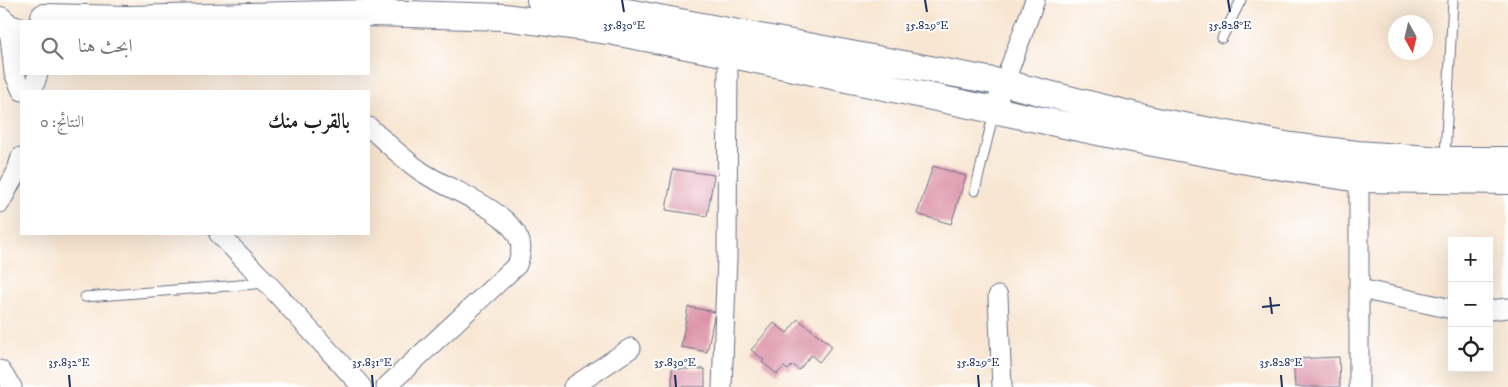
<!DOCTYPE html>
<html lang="ar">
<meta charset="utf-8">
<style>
body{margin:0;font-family:"IM FELL DW Pica",Amiri,serif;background:#f2f2f2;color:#222;direction:rtl}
.controls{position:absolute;right:15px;bottom:15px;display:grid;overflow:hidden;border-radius:0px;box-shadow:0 5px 20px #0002}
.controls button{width:45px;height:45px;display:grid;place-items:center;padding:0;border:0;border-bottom:1px solid #e0e0e0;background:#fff;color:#222;font:25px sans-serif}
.compass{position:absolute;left:1388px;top:15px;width:45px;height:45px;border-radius:50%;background:#fff;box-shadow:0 5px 20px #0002;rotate:172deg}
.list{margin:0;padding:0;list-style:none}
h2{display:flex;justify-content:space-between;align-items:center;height:65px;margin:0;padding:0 20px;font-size:21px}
h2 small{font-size:16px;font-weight:400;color:#767676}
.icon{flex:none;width:28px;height:28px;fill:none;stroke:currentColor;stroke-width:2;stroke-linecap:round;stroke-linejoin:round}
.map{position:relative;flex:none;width:1508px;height:387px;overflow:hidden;direction:ltr}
.search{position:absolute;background:#fff;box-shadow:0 5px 20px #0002;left:20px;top:20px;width:350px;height:55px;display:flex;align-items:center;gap:12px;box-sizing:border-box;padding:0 18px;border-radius:0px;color:#767676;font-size:19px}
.panel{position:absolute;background:#fff;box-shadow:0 5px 20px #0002;left:20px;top:90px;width:350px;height:145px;border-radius:0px;direction:rtl}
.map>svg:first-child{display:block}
</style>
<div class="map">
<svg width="1508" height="387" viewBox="0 0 1508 387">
<rect width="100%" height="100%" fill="#fff"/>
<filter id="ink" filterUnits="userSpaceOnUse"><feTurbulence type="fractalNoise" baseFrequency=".02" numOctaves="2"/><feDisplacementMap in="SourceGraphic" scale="10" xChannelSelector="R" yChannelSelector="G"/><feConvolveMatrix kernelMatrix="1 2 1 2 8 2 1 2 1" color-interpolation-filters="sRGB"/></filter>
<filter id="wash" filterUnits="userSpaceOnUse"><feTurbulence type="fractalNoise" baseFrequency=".0096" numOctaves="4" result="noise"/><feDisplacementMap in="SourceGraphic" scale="20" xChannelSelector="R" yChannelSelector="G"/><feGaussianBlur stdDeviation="1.12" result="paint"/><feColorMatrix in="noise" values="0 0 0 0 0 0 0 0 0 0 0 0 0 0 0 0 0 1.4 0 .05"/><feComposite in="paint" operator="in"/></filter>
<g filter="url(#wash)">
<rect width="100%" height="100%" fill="#f8e6d2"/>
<g id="blocks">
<path fill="#db92a8" d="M 933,166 L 966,176 L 951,224 L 917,214 Z
M 673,169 L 714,175 L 707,216 L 666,210 Z
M 688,307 L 715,312 L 707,352 L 681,347 Z
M 798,319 L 832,346 L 819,362 L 811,355 L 799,370 L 793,365 L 788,370 L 784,367 L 777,374 L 762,362 L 764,360 L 751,350 L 774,323 L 787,333 Z
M 1339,357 L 1340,387 L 1295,387 L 1293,359 Z
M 672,369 L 705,369 L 705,387 L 672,387 Z"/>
</g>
</g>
<g filter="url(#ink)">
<use href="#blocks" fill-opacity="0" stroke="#686f87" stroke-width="1"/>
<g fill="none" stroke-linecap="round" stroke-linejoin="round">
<g stroke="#686f87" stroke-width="11">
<path id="lane" d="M 1222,38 L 1241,0
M 1445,157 L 1453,0
M 975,191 L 994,112
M 85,297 L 267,283"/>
</g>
<g stroke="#686f87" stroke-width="21">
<path id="street" d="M 9,28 L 14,73 L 22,91
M 32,91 L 38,74
M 994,110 L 1035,0
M 369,127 C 386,142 403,159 422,172 C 449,190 506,208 519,239 C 523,247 520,257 517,265 L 386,387
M 1359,179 L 1359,387
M 0,203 L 16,173 L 21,157
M 219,234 L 267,283 L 362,387
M 1360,289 L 1452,309
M 998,296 L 1002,387
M 1489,310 L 1508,308
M 0,370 L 12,387
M 573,387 L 631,348
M 722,387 L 727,257 L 728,54"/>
</g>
<g stroke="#686f87" stroke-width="28">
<path id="secondary" d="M 540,0 L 622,11 L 1004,83 L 1157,121 L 1291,146 L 1357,154 L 1444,160 L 1508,160
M 44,17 L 128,19 L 374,13 L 504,17 L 609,31 L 728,54 L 1117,136 L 1258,163 L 1359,179 L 1508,181
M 0,20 L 9,28 L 21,31"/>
</g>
<use href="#lane" stroke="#fff" stroke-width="9"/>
<use href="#street" stroke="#fff" stroke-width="19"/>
<use href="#secondary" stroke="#fff" stroke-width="26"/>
</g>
</g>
<path fill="none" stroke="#1b2f5e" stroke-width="2" d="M 622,0 L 624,12M 925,0 L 927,12M 1228,0 L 1230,12M 1270,297 L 1272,314M 1262,307 L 1280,305M 69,375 L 70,387M 372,375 L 373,387M 675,375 L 676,387M 978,375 L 979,387M 1281,375 L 1282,387"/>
<g font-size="12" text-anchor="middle" fill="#1b2f5e" stroke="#fff" stroke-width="4" stroke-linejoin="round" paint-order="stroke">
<text x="624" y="29">35.830°E</text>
<text x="927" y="29">35.829°E</text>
<text x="1230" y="29">35.828°E</text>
<text x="69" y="366">35.832°E</text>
<text x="372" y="366">35.831°E</text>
<text x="675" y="366">35.830°E</text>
<text x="978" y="366">35.829°E</text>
<text x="1281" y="366">35.828°E</text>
</g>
</svg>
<div class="controls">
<button>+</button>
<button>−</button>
<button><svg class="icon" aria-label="locate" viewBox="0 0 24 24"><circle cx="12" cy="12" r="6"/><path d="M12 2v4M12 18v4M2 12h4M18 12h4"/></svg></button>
</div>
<svg class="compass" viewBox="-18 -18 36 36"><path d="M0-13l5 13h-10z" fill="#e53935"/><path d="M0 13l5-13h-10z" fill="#767676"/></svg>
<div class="search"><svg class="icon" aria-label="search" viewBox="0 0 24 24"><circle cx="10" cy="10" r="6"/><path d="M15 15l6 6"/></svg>ابحث هنا</div>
<section class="panel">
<h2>بالقرب منك<small>النتائج: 0</small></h2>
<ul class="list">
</ul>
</section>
</div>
